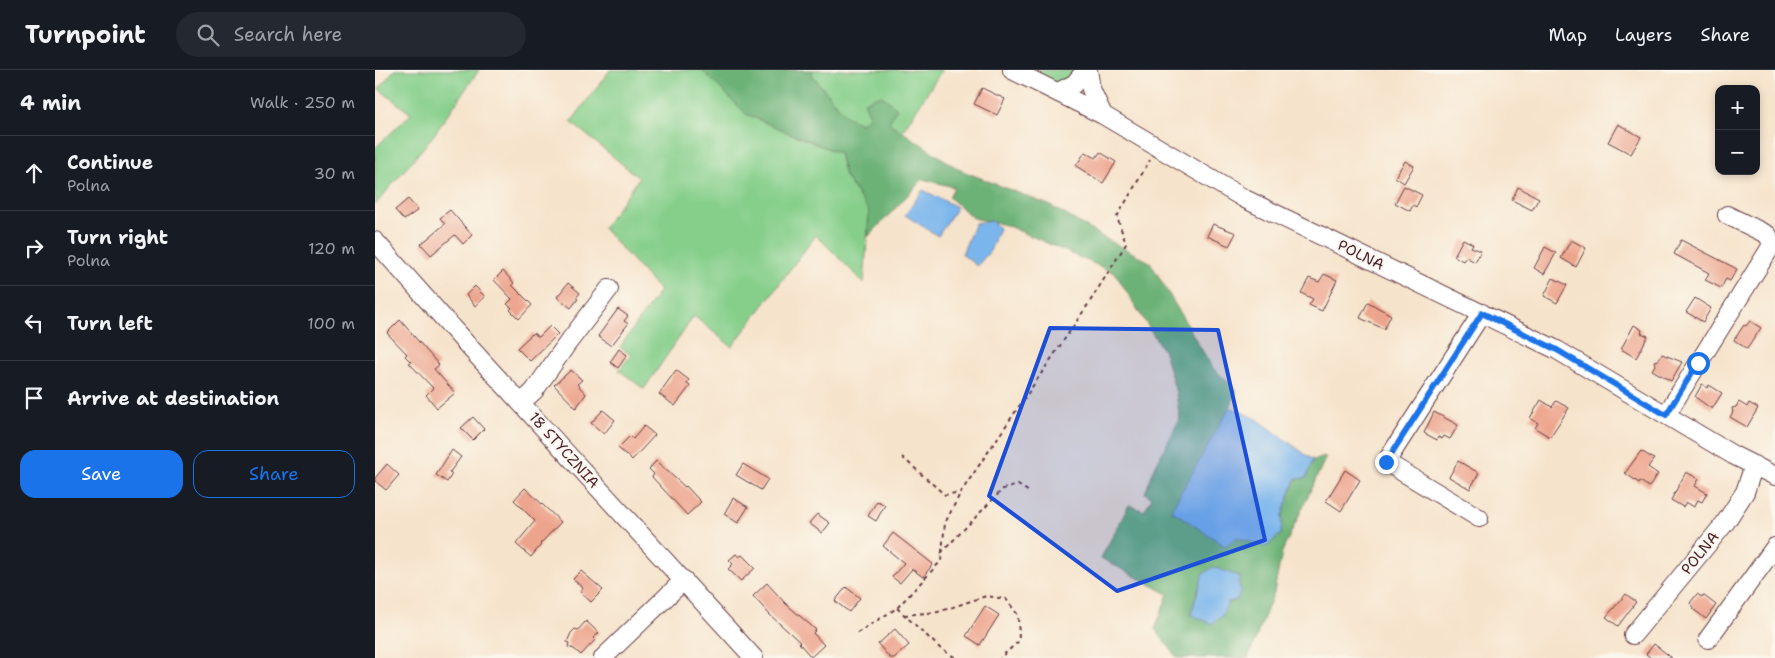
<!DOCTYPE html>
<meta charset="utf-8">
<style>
body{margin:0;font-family:"Shantell Sans",sans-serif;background:#242831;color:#f1f3f6}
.controls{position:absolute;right:15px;top:15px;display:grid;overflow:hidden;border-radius:10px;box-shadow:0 2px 8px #0003}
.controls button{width:45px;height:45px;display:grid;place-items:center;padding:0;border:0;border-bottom:1px solid #363941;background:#171b24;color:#f1f3f6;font:25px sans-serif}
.stop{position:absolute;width:15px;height:15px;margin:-11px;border:4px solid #1a73e8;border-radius:50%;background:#fff}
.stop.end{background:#1a73e8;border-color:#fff;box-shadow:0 1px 5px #0008}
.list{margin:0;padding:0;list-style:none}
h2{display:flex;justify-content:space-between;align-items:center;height:65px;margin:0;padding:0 20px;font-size:21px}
h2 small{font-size:16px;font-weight:400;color:#9ea1a6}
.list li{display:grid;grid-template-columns:32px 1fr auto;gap:15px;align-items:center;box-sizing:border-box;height:75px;padding:0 20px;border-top:1px solid #363941}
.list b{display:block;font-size:19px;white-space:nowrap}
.list p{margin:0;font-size:16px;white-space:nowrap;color:#9ea1a6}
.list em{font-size:16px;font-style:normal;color:#9ea1a6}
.actions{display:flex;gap:10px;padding:15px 20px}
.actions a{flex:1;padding:11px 0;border:1px solid #1a73e8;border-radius:15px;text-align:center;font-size:18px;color:#1a73e8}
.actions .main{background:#1a73e8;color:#fff}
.icon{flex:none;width:28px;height:28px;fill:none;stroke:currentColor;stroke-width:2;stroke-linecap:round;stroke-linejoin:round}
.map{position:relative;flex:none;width:1400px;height:588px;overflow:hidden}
header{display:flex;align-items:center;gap:30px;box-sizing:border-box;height:70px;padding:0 25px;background:#171b24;border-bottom:1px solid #363941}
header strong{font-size:24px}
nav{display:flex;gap:28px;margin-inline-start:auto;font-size:18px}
.search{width:350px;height:45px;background:#242831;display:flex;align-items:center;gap:12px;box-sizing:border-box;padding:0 18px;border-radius:28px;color:#9ea1a6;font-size:19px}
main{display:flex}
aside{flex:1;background:#171b24}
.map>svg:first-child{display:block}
</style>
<header>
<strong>Turnpoint</strong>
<div class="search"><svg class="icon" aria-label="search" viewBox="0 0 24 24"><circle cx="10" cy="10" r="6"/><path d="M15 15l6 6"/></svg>Search here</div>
<nav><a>Map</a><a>Layers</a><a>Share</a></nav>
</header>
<main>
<aside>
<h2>4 min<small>Walk · 250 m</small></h2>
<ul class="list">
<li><svg class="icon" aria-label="ahead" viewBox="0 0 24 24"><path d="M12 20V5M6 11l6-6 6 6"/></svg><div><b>Continue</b><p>Polna</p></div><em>30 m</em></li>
<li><svg class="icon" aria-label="right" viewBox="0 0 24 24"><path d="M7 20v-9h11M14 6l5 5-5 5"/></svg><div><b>Turn right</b><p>Polna</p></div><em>120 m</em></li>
<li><svg class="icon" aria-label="left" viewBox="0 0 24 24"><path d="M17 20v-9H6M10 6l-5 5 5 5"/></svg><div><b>Turn left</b></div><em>100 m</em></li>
<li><svg class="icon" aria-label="arrive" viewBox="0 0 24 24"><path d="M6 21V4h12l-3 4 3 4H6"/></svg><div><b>Arrive at destination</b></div></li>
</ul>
<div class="actions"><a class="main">Save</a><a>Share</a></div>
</aside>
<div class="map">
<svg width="1400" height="588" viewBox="0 0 1400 588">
<rect width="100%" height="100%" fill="#fbf7ec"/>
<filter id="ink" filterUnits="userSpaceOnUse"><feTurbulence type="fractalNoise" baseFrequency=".02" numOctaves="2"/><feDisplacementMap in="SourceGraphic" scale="10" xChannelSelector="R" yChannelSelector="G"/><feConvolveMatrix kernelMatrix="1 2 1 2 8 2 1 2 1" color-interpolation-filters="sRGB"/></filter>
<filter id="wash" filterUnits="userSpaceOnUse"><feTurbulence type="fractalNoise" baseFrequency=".0096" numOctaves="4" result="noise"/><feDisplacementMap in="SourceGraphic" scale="20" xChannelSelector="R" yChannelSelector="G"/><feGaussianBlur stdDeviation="1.12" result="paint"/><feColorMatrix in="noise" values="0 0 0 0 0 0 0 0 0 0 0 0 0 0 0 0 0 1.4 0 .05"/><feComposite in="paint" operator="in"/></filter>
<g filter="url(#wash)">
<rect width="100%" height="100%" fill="#f6e3cb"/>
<path fill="#86cf8b" stroke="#68775b" d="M 19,0 L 104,0 L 58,66 L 0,135 L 0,78 L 36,44 L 4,19 Z
M 235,0 L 327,0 L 371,44 L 419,65 L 464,83 L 470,106 L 494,141 L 489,213 L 441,165 L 357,277 L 319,246 L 269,319 L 244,300 L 256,285 L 245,277 L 285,221 L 228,158 L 264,108 L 196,52 Z
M 437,0 L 567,0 L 527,62 L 513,53 L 495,46 L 486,53 L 472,48 L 437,5 Z
M 650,0 L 701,0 L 699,3 L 680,16 Z"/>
<path fill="#6cb277" stroke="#5b6851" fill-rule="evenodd" d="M 327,0 L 437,0 L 437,5 L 472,47 L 486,53 L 495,46 L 489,32 L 506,25 L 522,38 L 514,53 L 585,100 L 674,135 L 733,170 L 775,192 L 837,297 L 862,321 L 855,337 L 796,441 L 862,467 L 906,464 L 907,446 L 920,409 L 931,408 L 938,390 L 951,387 L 907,482 L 899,522 L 873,588 L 805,588 L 801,586 L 780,559 L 793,524 L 726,488 L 754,435 L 769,441 L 777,428 L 770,423 L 780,397 L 805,348 L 800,319 L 789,282 L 740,203 L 631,155 L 598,148 L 574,127 L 579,117 L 548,109 L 493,167 L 494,141 L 470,106 L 464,83 L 419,65 L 371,44 ZM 828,504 L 862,530 L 816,544 Z"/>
<path fill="#7ab5ec" stroke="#626a8c" d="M 548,120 L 582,137 L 563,166 L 530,145 Z
M 617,151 L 624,158 L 615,181 L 602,196 L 587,184 L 600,153 Z
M 855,337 L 882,349 L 938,390 L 931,408 L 920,409 L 907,446 L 906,464 L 891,477 L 862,467 L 850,476 L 796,440 Z
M 838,497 L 866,507 L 863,512 L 866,520 L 862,530 L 853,532 L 847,546 L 836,554 L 816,544 L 828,504 Z"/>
<g id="blocks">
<path fill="#eda48d" d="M 607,18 L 630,29 L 622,45 L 599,34 Z
M 1243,54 L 1266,67 L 1256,84 L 1233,72 Z
M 710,82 L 721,88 L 725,82 L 741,92 L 728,113 L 701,96 Z
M 1030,91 L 1039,96 L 1029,113 L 1020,107 Z
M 1029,116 L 1047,125 L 1041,137 L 1038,135 L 1035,141 L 1020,133 Z
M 1143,117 L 1164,128 L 1157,140 L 1137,130 Z
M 33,129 L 43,140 L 29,150 L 20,140 Z
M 75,140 L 97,165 L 88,174 L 80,165 L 56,185 L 46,174 L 70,154 L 65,148 Z
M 838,154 L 861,163 L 854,176 L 832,166 Z
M 1088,169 L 1098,174 L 1096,177 L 1106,181 L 1100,192 L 1091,187 L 1088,191 L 1079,186 Z
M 1196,170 L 1211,178 L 1201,197 L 1186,188 Z
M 1306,170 L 1362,199 L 1355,211 L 1351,209 L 1346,218 L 1330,210 L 1334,203 L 1299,184 Z
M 1170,177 L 1181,183 L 1169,204 L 1159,198 Z
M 128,201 L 139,213 L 137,215 L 157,235 L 144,249 L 135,240 L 137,238 L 132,234 L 137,229 L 119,210 Z
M 949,204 L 962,210 L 947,241 L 934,235 L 938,229 L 926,223 L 934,208 L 944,212 Z
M 1178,208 L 1192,215 L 1182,233 L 1169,226 Z
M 193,213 L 205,223 L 201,228 L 203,229 L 196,238 L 182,227 Z
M 100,216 L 110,227 L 100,236 L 91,225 Z
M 1320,228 L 1336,238 L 1328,252 L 1311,242 Z
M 993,232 L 1016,245 L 1009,259 L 985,248 Z
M 243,239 L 253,246 L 249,251 L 253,254 L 236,276 L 223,266 Z
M 25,250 L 64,295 L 59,299 L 80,323 L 62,338 L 51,325 L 58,318 L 34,293 L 36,292 L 30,286 L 32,284 L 12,263 Z
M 1375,251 L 1386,258 L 1372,279 L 1359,270 L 1369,255 L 1371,256 Z
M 1259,255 L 1267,260 L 1266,263 L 1273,266 L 1261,288 L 1246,279 Z
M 175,256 L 183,264 L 155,291 L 142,278 L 158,263 L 164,267 Z
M 244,279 L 252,285 L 243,298 L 235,292 Z
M 1287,284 L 1307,292 L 1296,311 L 1277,300 L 1280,295 L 1279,291 L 1283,290 Z
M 196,300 L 207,310 L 202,314 L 211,324 L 201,338 L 179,315 Z
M 301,300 L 314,310 L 312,314 L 315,316 L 300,336 L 284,324 Z
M 1327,314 L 1333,318 L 1334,315 L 1347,323 L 1337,339 L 1320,327 Z
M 1166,330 L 1177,337 L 1181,331 L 1194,338 L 1175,367 L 1160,358 L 1163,353 L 1155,348 Z
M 1364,332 L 1372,337 L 1374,333 L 1383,338 L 1372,357 L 1355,347 L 1358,342 L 1357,338 L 1361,337 Z
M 228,340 L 240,350 L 229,364 L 216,353 Z
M 1059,342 L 1083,355 L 1075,369 L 1069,366 L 1067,369 L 1063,367 L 1062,370 L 1049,363 Z
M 98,347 L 109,359 L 98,370 L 86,358 Z
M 269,356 L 280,365 L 257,390 L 243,378 L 255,366 L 258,369 Z
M 77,380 L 86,387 L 74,403 L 77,404 L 72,412 L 61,405 Z
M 1266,381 L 1279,389 L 1273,397 L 1283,404 L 1274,417 L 1265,411 L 1264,413 L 1250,403 Z
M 281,391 L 310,417 L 311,416 L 326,432 L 312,445 L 277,407 L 279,404 L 274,399 Z
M 1083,391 L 1104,403 L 1095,419 L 1074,407 Z
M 12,394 L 24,405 L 11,420 L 0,411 L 0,408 Z
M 368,394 L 393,409 L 386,420 L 361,405 Z
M 970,400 L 985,410 L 966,441 L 951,431 Z
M 1311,402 L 1324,409 L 1320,416 L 1332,423 L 1327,432 L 1323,430 L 1319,437 L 1311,432 L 1308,437 L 1296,430 Z
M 150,418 L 186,452 L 165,474 L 166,475 L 156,487 L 141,474 L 160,451 L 139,430 Z
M 358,428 L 373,437 L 363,453 L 349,444 Z
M 502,431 L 510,435 L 501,451 L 493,446 Z
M 442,444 L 455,453 L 447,463 L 434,453 Z
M 518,463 L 558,494 L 548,507 L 537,499 L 525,513 L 517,507 L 529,493 L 508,476 Z
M 361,484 L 364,487 L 367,485 L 380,498 L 366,511 L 353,499 L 358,494 L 354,490 Z
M 206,501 L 228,520 L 216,532 L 205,522 L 208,518 L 198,509 Z
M 392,513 L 410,533 L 441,560 L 438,563 L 449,575 L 436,587 L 424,573 L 425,572 L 395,545 L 378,526 Z
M 471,517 L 485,528 L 474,542 L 460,531 Z
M 1251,524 L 1261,532 L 1243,556 L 1231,547 Z
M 1322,524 L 1327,527 L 1328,525 L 1341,535 L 1331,549 L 1318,539 L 1319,537 L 1315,533 Z
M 610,536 L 624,545 L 605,575 L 591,566 Z
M 211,551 L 224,563 L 218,568 L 220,570 L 206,585 L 199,579 L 193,577 L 194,573 L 192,572 L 196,563 L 200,559 L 203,560 Z
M 520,559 L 534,575 L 519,588 L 515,588 L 503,574 Z
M 1279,574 L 1297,588 L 1276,588 L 1271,584 Z"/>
</g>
</g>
<g filter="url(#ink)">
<use href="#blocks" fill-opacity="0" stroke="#643c43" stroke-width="1"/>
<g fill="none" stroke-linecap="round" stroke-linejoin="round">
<g stroke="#643c43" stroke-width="20">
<path id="minor" d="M 637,0 L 728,45 L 870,129 L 1182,280 L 1358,385 L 1400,406
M 713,0 L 716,19 L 728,45
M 683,22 L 699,14 L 711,0
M 0,171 L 87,269 L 379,588
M 146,333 L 159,321 L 192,274 L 234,219
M 1291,345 L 1397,175 L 1393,165 L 1352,145
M 1104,448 L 1011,392 L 1107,243
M 1258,565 L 1350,453 L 1370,422 L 1379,395
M 1333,569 L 1400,477
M 228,588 L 309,510"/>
</g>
<path stroke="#643c43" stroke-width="2" stroke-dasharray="4 4" stroke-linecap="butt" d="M 527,387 L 570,425 L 586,422 L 714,233 L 751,174 L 742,147 L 775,90
M 566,483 L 628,419 L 643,415 L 656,423
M 522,538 L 566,579 L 581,588
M 529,545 L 563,542 L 611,526 L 631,529 L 643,545 L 644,571 L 625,588
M 482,563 L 522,538 L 566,491 L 570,453 L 586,422"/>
<use href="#minor" stroke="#fff" stroke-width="18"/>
</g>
</g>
<g fill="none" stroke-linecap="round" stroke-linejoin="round" filter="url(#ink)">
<path stroke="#1a73e8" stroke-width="6" d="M 1011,392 L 1107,243 L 1182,280 L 1291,345 L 1323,293"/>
</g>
<path fill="#1d4ed8" fill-opacity="0.2" stroke="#1d4ed8" stroke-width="4" stroke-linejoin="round" d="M 675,258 L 843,260 L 890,470 L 742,521 L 614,426 Z"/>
<g text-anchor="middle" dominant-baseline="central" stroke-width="4" stroke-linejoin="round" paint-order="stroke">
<g font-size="15" fill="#4a1f2b" stroke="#fbf7ec">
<text transform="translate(986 185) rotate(26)">POLNA</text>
<text transform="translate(189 380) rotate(48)">18 STYCZNIA</text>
<text transform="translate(1325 483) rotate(-51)">POLNA</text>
</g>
</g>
</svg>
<div class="controls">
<button>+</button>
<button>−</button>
</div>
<div class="stop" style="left:1323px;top:293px"></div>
<div class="stop end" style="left:1011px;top:392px"></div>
</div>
</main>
